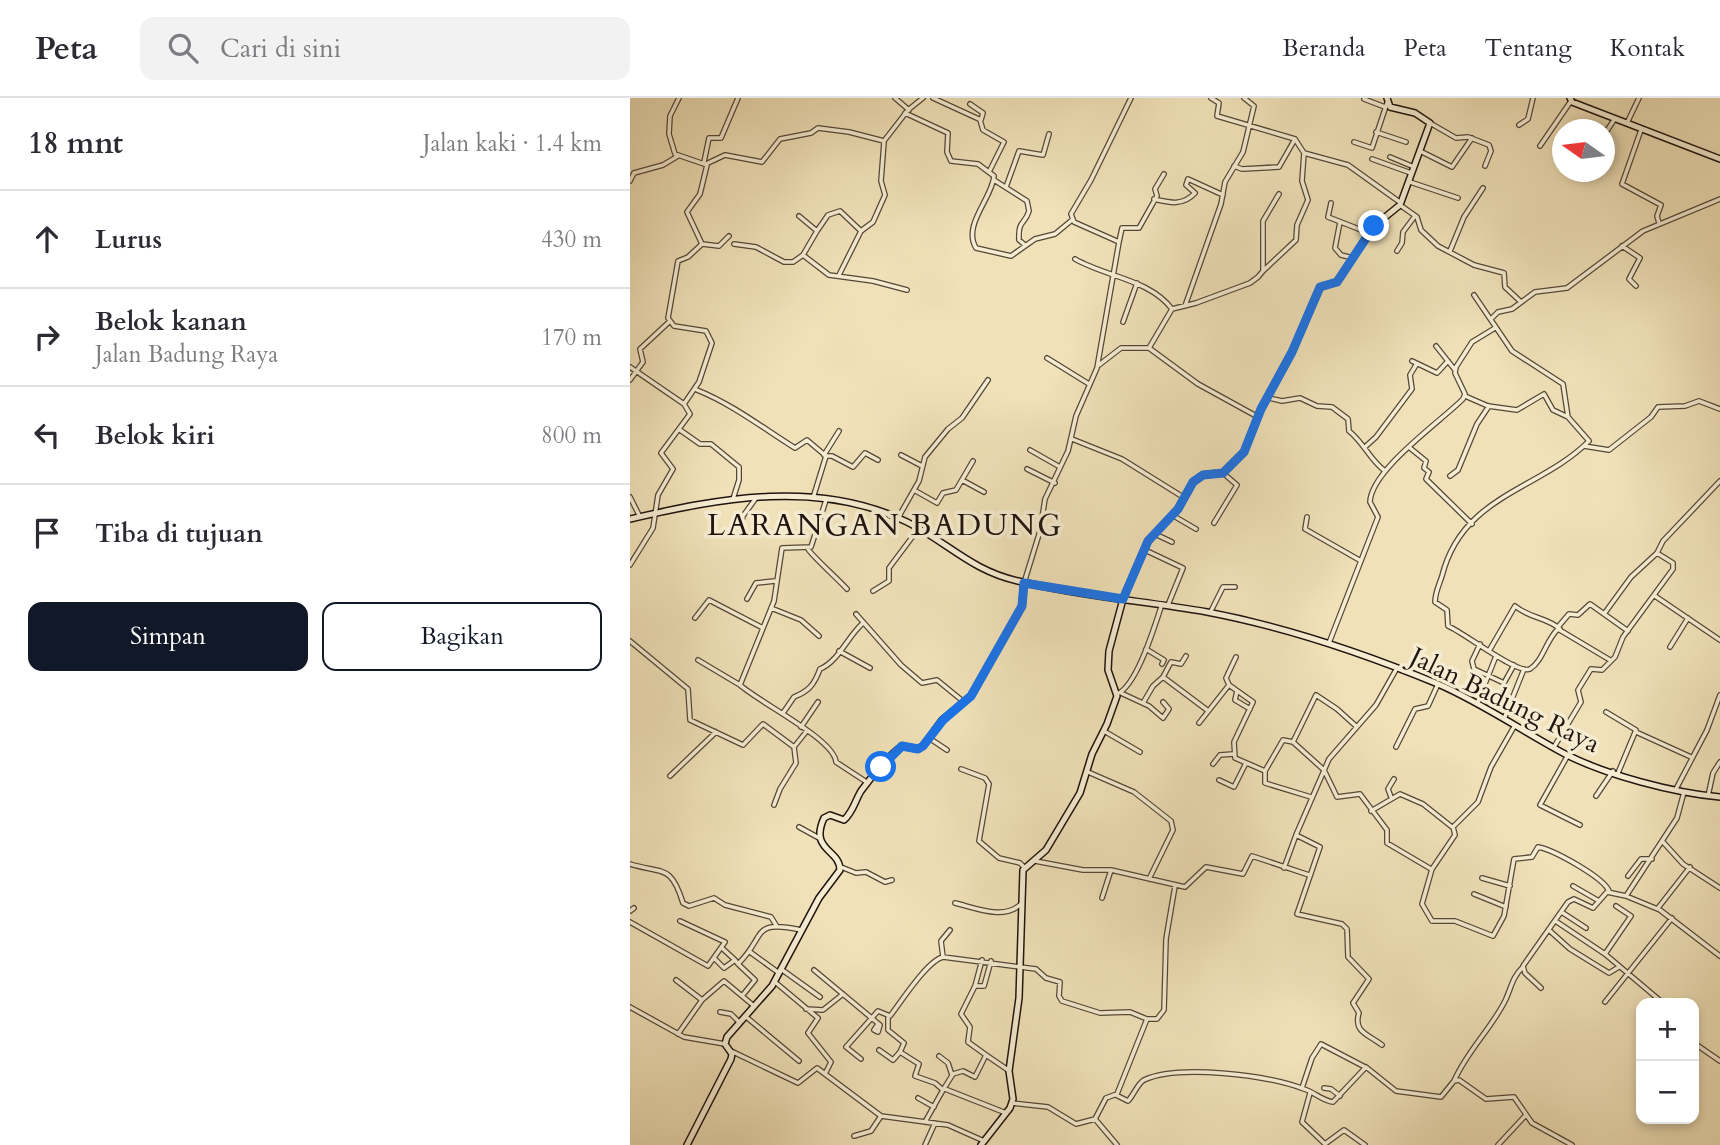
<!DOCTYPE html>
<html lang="id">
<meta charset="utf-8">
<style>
body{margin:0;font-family:Cardo,serif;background:#f2f2f3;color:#2b2b33}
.controls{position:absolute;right:21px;bottom:21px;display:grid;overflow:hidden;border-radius:14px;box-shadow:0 4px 10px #0003}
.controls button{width:63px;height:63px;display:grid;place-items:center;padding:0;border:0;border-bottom:2px solid #e1e1e2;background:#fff;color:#2b2b33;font:35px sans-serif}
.compass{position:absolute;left:922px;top:21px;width:63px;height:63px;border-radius:50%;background:#fff;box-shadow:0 4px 10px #0003;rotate:284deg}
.stop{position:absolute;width:21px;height:21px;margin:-16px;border:5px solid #1a73e8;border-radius:50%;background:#fff}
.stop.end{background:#1a73e8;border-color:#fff;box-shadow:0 2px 7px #0008}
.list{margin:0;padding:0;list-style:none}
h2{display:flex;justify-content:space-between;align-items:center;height:91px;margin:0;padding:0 28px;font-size:30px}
h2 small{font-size:23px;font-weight:400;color:#7c7c81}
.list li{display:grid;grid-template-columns:46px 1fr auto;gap:21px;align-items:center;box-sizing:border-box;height:98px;padding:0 28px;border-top:2px solid #e1e1e2}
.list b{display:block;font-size:26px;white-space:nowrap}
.list p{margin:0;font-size:23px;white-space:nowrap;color:#7c7c81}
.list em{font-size:23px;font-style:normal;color:#7c7c81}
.actions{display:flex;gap:14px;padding:21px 28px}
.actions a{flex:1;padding:16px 0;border:2px solid #111827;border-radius:14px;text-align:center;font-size:24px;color:#111827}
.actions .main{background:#111827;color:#fff}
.icon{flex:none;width:38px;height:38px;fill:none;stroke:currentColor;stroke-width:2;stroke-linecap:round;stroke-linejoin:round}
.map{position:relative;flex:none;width:1090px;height:1047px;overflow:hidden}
header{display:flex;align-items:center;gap:42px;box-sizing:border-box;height:98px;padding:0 35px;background:#fff;border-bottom:2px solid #e1e1e2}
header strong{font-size:33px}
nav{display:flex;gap:38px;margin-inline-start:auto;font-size:24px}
.search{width:490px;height:63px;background:#f2f2f3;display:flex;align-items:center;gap:18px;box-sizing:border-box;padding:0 24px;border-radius:14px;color:#7c7c81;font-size:26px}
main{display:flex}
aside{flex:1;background:#fff}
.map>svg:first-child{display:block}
</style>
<header>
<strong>Peta</strong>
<div class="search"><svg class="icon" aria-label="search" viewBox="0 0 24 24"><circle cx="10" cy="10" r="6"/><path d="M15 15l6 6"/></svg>Cari di sini</div>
<nav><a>Beranda</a><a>Peta</a><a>Tentang</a><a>Kontak</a></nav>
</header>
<main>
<aside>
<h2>18 mnt<small>Jalan kaki · 1.4 km</small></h2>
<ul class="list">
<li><svg class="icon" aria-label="ahead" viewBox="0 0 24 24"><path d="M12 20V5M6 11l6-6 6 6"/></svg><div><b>Lurus</b></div><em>430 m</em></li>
<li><svg class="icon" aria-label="right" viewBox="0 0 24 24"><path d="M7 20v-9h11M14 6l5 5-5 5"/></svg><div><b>Belok kanan</b><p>Jalan Badung Raya</p></div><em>170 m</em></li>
<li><svg class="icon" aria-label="left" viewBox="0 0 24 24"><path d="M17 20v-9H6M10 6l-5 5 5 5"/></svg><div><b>Belok kiri</b></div><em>800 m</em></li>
<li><svg class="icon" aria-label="arrive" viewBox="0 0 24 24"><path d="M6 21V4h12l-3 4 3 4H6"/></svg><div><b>Tiba di tujuan</b></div></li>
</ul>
<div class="actions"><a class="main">Simpan</a><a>Bagikan</a></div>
</aside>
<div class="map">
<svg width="1090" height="1047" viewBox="0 0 1090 1047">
<rect width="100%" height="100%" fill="#f0e1b8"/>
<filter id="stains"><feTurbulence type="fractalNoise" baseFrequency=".00286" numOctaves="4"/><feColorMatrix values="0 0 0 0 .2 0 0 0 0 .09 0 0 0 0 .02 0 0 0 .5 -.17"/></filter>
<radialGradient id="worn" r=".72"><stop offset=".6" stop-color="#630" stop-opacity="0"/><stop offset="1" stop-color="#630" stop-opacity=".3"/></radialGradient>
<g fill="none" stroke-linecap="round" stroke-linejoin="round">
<g stroke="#544739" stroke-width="6">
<path id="street" d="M 265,0 L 279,12
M 303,0 L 351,22 L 353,15 L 340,6
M 581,0 L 589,5 L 587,18 L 665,41 L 674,55
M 734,1 L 755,9
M 275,15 L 318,35 L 317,54 L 321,63 L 348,66 L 364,78 C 363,99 332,127 346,150 L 381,158 L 405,141 L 425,136 L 442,122
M 350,22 L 353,32 L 374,44 L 360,72
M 800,25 L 826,40 L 838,39 L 859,47 L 861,53 L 855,68
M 997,25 L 1009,0
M 889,27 L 898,21 L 903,0
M 1011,32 L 992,86 L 1031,107 L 1027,118 L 1029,125
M 746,34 L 776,44
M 974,37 L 984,22
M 724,44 L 742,50 L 757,5
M 910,48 L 941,3
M 792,54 L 822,69 L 842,40
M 760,59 L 784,69
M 742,61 L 781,75
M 74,64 L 79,40 L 91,40 L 108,0
M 76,66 L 95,57 L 132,64 L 150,41 L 181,35 L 188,30 L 219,34 L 254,43 L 278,12 L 293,0
M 604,68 L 612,71 L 649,69 L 665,41
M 949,77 L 951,74
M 364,82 L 397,103 L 399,113 C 395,127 388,121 389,142 L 395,147
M 0,83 L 4,75 L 33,67 L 48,58
M 780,84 L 828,100
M 376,89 L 389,53 L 413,57 L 419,36
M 524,101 C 540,105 553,108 565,95 L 556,87 L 558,81 L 593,97
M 701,105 L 698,119 L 739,135
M 770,107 L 787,119 L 791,132 L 808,148 L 844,167 L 874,175 L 875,189 L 891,204
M 169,118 L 187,133 L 173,157 L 199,177 L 243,183 L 277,192
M 710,124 L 705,150 L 711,157 L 723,160
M 187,133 L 198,117 L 210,113 L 231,133
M 489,144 L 492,130 L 509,130 L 527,98 L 525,91 L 534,76
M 72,146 L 89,148 L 99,138
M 104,146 L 126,149 L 154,164 L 163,164 L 173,157
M 992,148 L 1010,160 L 999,181 L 1006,188
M 767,153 L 772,145 L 773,134 L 785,118
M 820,153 L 834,119 L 853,90
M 445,161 C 476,179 519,181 542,211
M 633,173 L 666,142 L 667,127 L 678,102 L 672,83 L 674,55 L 718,67 L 771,105
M 209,177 L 231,133 L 243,124 L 255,97 L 251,83 L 254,44
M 844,197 L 882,253 L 933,286 L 938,319 L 959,343 C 910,392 832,397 812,478 C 809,487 805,495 805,504 L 817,512 L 818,528 C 833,534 888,577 900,571 C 913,563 916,542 928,531 L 980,562
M 555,208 L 591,106 L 595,84 L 613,54 L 624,8 L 614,0
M 862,220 L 868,214 L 882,211 L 905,194 L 937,190 L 1013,133 L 1090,101
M 493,224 L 507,185
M 806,248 L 825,272
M 519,250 L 568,286 L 628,319
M 417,260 L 459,286
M 782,263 L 807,275 L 818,263
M 469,267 L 491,250 L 519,250 L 542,211 L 566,205 L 620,185 L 628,179 L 633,173 L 633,123 L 649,96
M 0,269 L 54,306 L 69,284 L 82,245 L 76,233 L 44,228 L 38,220 L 48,163 L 58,159 L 72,146 L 57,114 L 70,96 L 77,67 L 45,56 L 39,36 L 40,18 L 49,0
M 0,282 L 13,264 L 10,251 L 39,224
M 67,292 C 102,306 133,330 165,350 L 177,342 L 196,358 L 183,400
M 835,298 L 858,308 L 887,312 L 914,296 L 923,312 L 938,319
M 639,300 L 652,303 L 670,300 L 687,308 L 702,309 L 718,321 L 719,333 C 734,345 740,362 755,373
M 50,332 L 70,346 L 81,346 L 109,369 L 109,382 L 103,401
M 442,341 L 492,361 L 553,399
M 954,348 L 979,352 L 1021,319 L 1028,309 L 1055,308 L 1069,303 L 1090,311
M 735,349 L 746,339 L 782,291 L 780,277 L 786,267
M 780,350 L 796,363 L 794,370 L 799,374 L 796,381 L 842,426
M 400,352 L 430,369
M 194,357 L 209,333
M 271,357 L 292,368
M 196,358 L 202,358 L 223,369 L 235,355 L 248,362
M 397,371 L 425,385
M 820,378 L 828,372 L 847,326 L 859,308
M 332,382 L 354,394
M 284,392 L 307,405 L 313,395 L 326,392 L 343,363
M 0,399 L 10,419
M 196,402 L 181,449 L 152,450 L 144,503 L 110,587 C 130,605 204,641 206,664 L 238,685
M 542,417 L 566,431
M 677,419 L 675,431 L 731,463
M 268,420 L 289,383 L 295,359 L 318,331 L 332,320 L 358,282
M 584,425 L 607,387 L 593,375
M 111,428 L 113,418 L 126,400
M 525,436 L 542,444
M 178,451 C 181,457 209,482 217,491
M 515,452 L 553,470 L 538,507
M 0,467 L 23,430 L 28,397 L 43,371 L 31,355 L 60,316 L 54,306
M 394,485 L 410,433 L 415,401 L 438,353 L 446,318 L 467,270 L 489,144 L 444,124 L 441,116 L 461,82 L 501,0
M 243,493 L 259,483 L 259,470 L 289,430
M 1025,498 L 1090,542
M 117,501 L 126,485 L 145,483
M 141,510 L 171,522 L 189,538
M 580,515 L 593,489 L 605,489
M 226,516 L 271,567 L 292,585 L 307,582 L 334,604
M 974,516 L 1001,479 L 1027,455
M 65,520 L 79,502 L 133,530
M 928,529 L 939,516 L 948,517 L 960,506 L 998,533
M 0,543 L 58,591 L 60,622 L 113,647 L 133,626 L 164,649 L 176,634
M 699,545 L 748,419 L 740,404 C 741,372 810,324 833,301 L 835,296 L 825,275 L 826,269 L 842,244 L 865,230
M 850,546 L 842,563 L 844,571 L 874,585 L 884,567
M 1040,549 L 1058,520
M 516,551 L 534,562 L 532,566
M 209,553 L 240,570
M 859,553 L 885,508 C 901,521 916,519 930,531
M 68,562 L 110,587
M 533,579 L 541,564 L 551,566 L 556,558
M 599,587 L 596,580 L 606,559
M 607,593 L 605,602 L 620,611
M 491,595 L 519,608 L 533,620 L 539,611 L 533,604
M 487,596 C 507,588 525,527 532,506
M 513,605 L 523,588 L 533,579 L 577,612
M 847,606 L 866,558
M 976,614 L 1006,632 L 988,675
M 153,615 L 164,599 C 179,593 184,587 190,571 C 208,564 218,538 233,525
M 874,621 L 894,571
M 569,625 L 599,587 L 623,604 L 604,644 L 605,660 L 635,673 L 635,685 L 681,699
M 885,627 L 861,669 L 848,704 L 823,729 L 825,737 L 802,771 L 792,806 L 802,823 L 825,823 L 863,838 L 874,818 L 884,761 L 902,759 L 908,749 C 924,752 973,779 979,793
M 171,629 L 188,604
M 474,633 L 510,654
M 1006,634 L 1061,659
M 299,640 L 317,652
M 663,644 L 694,672 L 707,699 L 730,696 L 757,732 L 757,745 L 801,771
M 766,649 L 785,611 L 798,608 L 808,586
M 924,649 L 951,604 L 948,592 L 961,571 L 972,572 L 985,559 L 993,539 L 1043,471 L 1043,465 L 1027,455 L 1033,443 L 1090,383
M 938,657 L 910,707 L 950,727
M 583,666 L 590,657 L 603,656
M 331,671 L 355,680 L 359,686 L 349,743 L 369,760 L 390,765 L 394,769
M 635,673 L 653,642 L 663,644 L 686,597 L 707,611 L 727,629
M 458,674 L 504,694 L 541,723 L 543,732 L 519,781
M 40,678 L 86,634
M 589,682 L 604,689 L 616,665
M 1046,691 L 1077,632 L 1090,597
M 966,698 L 983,673
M 1078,698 L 1083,675 L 1090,664
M 761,699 L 758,691 L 764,681
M 144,707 L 150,691 L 166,665 L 164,649
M 741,713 L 770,696 L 793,706 L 822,729
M 169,729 L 189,740
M 1033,744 L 1053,766 L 1090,790
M 405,763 L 453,772 L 481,772 L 555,789 L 576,769 L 613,776 L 622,758 L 679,777
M 0,766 C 33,776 41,766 53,805 L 59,808 L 84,800 L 95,807 L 141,819 L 146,827
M 211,769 L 226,775 L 236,774 L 255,784 L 262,782
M 654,770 L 666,737
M 998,778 L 1011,761 L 1022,761
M 852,780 L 880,788
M 943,788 L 969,803
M 844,796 L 876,809
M 996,798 L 1030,812 L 1090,858
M 472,800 L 481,772
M 325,805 C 346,810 375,823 392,805
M 1028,810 L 1060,769
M 0,813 L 4,810
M 933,815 L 956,830
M 0,824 L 78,868 L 95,844 L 50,823
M 927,824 L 975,856 L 1033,905
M 920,833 L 940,851 L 979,875 L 989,869
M 92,850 L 105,862
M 120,854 L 149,875
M 975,856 L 1001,818 L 986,808
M 313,859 L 311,843 L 320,832
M 85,861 L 94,870 L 105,862 L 108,866 C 137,838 120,821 171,832
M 352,862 L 345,888 L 331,916 L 340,929 L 338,944 L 356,957
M 108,866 L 125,882 L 112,898
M 151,871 L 190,899
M 184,872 L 250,927 L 248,934 L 244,932 L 248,926
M 46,882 L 72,902
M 145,884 L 188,920 L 178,935 L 201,964 L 195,976
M 345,888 L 354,888 L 361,863
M 911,890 L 895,875 L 893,868 L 938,804 L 944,801 L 963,810 L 977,794 L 996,798 L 1047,720 L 1054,694
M 975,904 L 1042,820
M 0,909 L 54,939 L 95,946
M 176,911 L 193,912 L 213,896
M 90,914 L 101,916 L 109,924
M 115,918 L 169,963
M 258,919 L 258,932 L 274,945 L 270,954 L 289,966 L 285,978 L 305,985 L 313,992 L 295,1024
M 48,936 L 72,902 L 94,883 L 124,908
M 1064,945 L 1090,963
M 752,947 C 738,936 723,934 729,915 L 723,905 L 739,881 L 718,859 L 717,831 L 712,826 L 667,816 L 690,749 L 666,737 L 699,661 L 746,607 L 767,570
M 249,952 L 263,962 L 270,954
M 101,953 L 168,985 L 187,970 L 251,1018 L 318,1027 L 354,1043
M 309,958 L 318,965 L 322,977
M 231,961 L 216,949 L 248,913 L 260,918 C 271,904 297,863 313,859 L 406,871 L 416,880 L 430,884 L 429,898 L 432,903 L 470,915 L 500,914 L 517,921
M 824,983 C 837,953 861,931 875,903 C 881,891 882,879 893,869
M 672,990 L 682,960 L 691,946 L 735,969
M 694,990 L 701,991 L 710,998
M 315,991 L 376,1015
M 313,992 L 323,976 L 333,973 L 345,979 L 356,957 L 378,972
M 680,995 L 672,1024 L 695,1046 L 714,1032 L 735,1047
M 486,997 L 498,1003 C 503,998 508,985 514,982 C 548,966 637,977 674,991 C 684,994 693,1003 703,1004 L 736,969 L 766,993 L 811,999 L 824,983 L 829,982 L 856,1001 L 884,999 L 902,1025 L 942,1047
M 288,1000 L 304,1009
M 382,1005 L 418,1009 L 446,1026 L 465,1021 L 487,1047
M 465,1021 L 476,1000 L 487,996 L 517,921 L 527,921 L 534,912 L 536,841 L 545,788
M 224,1038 L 241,1033 L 251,1018
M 295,1047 L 305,1025
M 868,1047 L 895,1018"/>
</g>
<g stroke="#20140f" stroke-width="8">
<path id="secondary" d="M 940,0 L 942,4 L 1090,61
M 0,421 C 91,400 189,381 277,424 C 317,444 342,473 388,483 C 450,498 514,503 577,514 C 656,529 733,555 808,586 C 852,605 892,633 935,656 C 976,677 1044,695 1090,699
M 57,1047 L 101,961 L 102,956 L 95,946 L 97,939 L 142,888 L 189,800 L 210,772 C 210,751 179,753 194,720 L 200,717 L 214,722 C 223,714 225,703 231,693 C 240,681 260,656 272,648 L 288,651 L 293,648 L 312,622 L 341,598 L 392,508 L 394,485
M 351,1047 L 380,1010 L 383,1001 L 379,973 L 389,900 L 393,772 L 416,752 L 450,695 L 462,656 L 477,626 L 487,598 L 478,572 L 479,553 L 493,501 L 518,443 L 548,411 L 563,384 L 573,377 L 593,375 L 614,354 L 631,311 L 662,254 L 690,189 L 707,184 L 744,128 L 770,107 L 800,25 L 785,15 L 760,9 L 757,0"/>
</g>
<use href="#street" stroke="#f5ecd1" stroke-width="3.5"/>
<use href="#secondary" stroke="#f5ecd1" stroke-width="5"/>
</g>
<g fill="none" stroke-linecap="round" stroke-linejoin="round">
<path stroke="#1a73e8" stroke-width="9" d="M 251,669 L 272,648 L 288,651 L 293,648 L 313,622 L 341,598 L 392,508 L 394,485 L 493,501 L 518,443 L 548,411 L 563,384 L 573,377 L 593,375 L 614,354 L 631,311 L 662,254 L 690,189 L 707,184 L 744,128"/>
</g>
<g text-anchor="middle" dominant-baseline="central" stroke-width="7" stroke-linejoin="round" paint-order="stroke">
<g font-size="26" fill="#20140f" stroke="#f5ecd1">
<text transform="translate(875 602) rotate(26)">Jalan Badung Raya</text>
</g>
<g font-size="30" letter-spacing="2" fill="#20140f" stroke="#f5ecd1">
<text x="255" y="427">LARANGAN BADUNG</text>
</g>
</g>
<rect width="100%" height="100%" filter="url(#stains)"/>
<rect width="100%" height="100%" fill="url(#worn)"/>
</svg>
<div class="controls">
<button>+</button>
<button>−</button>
</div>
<svg class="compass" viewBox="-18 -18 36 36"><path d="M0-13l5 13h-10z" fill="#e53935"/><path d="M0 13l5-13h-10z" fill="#7c7c81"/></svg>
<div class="stop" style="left:251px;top:669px"></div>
<div class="stop end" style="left:744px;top:128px"></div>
</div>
</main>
